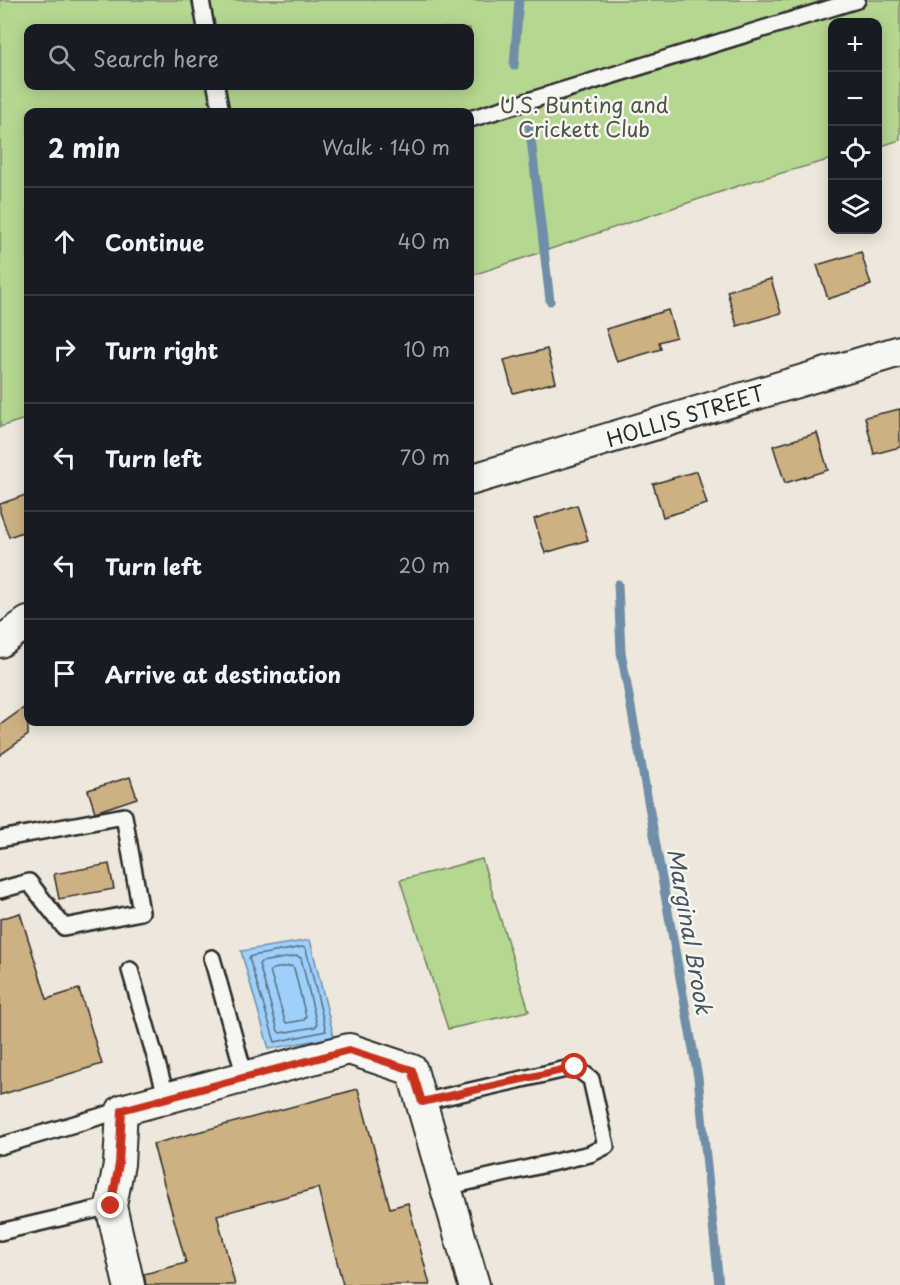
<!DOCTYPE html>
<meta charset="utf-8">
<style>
body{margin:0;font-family:"Playpen Sans",sans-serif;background:#242831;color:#f1f3f6}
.controls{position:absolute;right:18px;top:18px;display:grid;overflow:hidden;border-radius:12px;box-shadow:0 3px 15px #0003}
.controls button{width:54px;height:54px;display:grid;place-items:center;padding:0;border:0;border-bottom:2px solid #363941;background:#171b24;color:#f1f3f6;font:30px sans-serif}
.stop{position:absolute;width:18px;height:18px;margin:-14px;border:4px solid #c8321e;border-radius:50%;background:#fff}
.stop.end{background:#c8321e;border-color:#fff;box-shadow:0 2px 6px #0008}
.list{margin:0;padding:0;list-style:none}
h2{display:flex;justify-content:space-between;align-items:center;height:78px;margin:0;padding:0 24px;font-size:26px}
h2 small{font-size:20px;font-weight:400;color:#9ea1a6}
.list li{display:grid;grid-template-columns:39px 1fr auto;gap:18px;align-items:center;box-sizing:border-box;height:108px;padding:0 24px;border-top:2px solid #363941}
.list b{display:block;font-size:22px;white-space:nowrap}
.list em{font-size:20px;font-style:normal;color:#9ea1a6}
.icon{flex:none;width:33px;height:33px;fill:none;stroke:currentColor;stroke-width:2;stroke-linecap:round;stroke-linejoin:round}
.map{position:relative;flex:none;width:900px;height:1285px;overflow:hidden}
.search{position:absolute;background:#171b24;box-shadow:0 3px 15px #0003;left:24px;top:24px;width:450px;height:66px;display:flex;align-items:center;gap:15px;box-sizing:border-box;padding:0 21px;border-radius:12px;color:#9ea1a6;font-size:22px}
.panel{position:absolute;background:#171b24;box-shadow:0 3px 15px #0003;left:24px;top:108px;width:450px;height:618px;border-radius:12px}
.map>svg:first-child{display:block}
</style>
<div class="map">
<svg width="900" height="1285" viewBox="0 0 900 1285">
<rect width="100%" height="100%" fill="#eee8dc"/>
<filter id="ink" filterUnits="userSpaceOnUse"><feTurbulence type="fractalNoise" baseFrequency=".0167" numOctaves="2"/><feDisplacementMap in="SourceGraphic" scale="12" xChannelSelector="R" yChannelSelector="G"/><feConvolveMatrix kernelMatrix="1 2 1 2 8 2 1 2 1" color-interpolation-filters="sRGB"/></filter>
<g filter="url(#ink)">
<path fill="#b6d791" stroke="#70815e" stroke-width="1.5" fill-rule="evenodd" d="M 0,0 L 900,0 L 900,140 L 878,147 L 878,22 L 832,22 L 832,159 L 753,181 L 470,276 L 470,112 L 28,112 L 28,418 L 0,427 ZM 28,28 L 470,28 L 470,86 L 28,86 Z
M 482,859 L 529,1011 L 448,1029 L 400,880 Z"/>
<path fill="#9ed0fb" stroke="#708ea8" stroke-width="1.5" d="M 310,940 L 334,1037 L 269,1049 L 241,951 Z"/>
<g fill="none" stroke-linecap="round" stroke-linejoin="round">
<path stroke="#596d7e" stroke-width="1.5" d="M 303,947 L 306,949 L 326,1031 L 275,1042 L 249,958 L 252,956 Z
M 297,956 L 301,958 L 317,1025 L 315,1027 L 280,1033 L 278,1031 L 259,964 L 261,962 Z
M 291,966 L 294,968 L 306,1017 L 304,1020 L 287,1023 L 285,1021 L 270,971 L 273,969 Z"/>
<path stroke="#708ea8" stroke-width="9" d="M 514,66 L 519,0
M 529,122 L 550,301
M 618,584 L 621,652 L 698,1077 L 719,1285"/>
</g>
<path fill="#cdb182" stroke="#2b2b2b" stroke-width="1.5" d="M 861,252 L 871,285 L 828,299 L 817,265 Z
M 771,279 L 781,313 L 737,326 L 727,291 Z
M 668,310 L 676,337 L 659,342 L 661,349 L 617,362 L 606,329 Z
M 547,349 L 556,382 L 513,393 L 504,360 Z
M 900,409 L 900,447 L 874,454 L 865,417 Z
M 817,433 L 828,470 L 785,483 L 773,446 Z
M 697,471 L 707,504 L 663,517 L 653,484 Z
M 28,494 L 28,530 L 9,537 L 0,512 L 0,504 Z
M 577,505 L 588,540 L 545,553 L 534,519 Z
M 28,705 L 28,735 L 0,755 L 0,725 Z
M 130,777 L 137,798 L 95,812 L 88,790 Z
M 109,864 L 114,889 L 59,899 L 54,874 Z
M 20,913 L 47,999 L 79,989 L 102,1064 L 0,1095 L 0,919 Z
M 358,1089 L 390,1208 L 408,1203 L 430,1285 L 343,1285 L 318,1188 L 217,1215 L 235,1285 L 146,1285 L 144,1274 L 186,1263 L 153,1144 Z"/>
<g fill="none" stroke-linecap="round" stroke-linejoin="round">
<g stroke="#2b2b2b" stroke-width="20">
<path id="service" d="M 201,0 L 206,28
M 216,86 L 221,112
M 470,119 L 857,0
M 0,839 L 124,816 L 141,912 L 64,927 L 29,882 L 0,890
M 212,958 L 245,1077
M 130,970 L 167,1098
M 422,1102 L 575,1067 L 591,1079 L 606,1146 L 590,1154 L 446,1187
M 0,1146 L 122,1110
M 0,1232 L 111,1206"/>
</g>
<g stroke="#2b2b2b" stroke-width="34">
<path id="minor" d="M 470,480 L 900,351
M 0,642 L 28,622
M 129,1285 L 111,1206 L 119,1164 L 122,1110 L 349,1049 L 412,1070 L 474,1285"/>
</g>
<use href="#service" stroke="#f6f6f2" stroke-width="15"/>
<use href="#minor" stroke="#f6f6f2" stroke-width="30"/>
</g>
</g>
<g fill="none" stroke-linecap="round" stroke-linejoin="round" filter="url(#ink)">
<path stroke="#c8321e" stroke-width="8" d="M 111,1206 L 119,1164 L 122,1110 L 349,1050 L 412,1070 L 422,1102 L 575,1067"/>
</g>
<g text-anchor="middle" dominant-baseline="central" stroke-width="5" stroke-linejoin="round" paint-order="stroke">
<g font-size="21" fill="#4e5644" stroke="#f6f6f2">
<text x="584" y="104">U.S. Bunting and<tspan x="584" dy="24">Crickett Club</tspan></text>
</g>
<g font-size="21" fill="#2b2b2b" stroke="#f6f6f2">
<text transform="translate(685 415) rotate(-17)">HOLLIS STREET</text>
</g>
<g font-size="22" font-style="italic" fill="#48545f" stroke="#f6f6f2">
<text transform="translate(691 931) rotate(80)">Marginal Brook</text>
</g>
</g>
</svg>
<div class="controls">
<button>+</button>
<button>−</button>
<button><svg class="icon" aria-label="locate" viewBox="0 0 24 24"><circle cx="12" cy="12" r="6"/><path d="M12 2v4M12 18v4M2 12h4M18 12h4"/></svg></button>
<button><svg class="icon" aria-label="layers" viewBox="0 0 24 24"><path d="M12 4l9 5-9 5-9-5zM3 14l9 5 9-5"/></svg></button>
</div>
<div class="stop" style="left:575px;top:1067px"></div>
<div class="stop end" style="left:111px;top:1206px"></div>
<div class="search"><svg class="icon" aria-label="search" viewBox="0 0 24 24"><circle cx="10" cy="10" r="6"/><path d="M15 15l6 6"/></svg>Search here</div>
<section class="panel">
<h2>2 min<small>Walk · 140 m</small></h2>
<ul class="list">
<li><svg class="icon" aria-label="ahead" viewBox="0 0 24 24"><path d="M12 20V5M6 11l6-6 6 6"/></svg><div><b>Continue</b></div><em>40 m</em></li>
<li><svg class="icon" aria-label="right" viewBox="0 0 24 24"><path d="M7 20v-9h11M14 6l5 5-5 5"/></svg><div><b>Turn right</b></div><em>10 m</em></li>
<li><svg class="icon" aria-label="left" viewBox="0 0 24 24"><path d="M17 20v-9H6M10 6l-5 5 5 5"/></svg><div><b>Turn left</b></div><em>70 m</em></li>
<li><svg class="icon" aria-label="left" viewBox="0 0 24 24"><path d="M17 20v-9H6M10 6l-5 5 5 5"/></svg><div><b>Turn left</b></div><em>20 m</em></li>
<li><svg class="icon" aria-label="arrive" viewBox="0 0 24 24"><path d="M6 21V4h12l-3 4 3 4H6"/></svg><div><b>Arrive at destination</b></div></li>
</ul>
</section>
</div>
